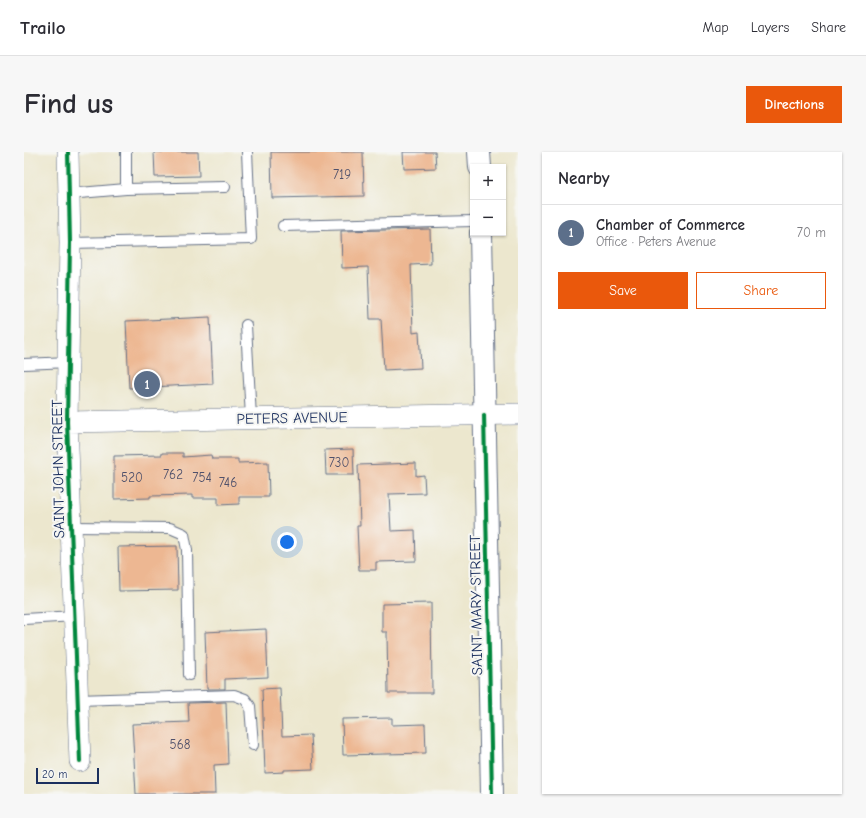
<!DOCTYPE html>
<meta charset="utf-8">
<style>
body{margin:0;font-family:"Comic Neue",sans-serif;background:#f7f7f7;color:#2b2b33}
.controls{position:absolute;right:12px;top:12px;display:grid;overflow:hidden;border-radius:0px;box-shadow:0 1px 3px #0004}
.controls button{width:36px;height:36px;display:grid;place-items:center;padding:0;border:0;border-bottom:1px solid #e1e1e2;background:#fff;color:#2b2b33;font:20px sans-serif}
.scale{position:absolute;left:12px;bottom:10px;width:63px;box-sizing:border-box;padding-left:4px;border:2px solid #1b2f5e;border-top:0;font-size:11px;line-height:14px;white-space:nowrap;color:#1b2f5e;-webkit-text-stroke:3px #f6f6f2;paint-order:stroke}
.you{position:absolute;left:263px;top:390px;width:14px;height:14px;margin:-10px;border:3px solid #fff;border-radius:50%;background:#1a73e8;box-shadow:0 0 0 6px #1a73e833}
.badge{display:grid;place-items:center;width:26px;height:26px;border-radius:50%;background:#ea580c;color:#fff;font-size:13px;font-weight:700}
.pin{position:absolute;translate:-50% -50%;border:2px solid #fff;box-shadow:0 1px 4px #0006}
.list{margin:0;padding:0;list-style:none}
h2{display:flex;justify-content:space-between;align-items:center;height:52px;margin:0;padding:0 16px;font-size:17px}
h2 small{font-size:13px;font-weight:400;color:#7c7c81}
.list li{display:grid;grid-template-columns:26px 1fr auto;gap:12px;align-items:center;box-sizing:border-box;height:56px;padding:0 16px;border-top:1px solid #e1e1e2}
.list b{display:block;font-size:15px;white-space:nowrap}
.list p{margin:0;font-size:13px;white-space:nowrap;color:#7c7c81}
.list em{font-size:13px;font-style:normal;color:#7c7c81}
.actions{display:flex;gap:8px;padding:12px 16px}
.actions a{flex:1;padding:9px 0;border:1px solid #ea580c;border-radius:0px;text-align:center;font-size:14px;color:#ea580c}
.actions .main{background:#ea580c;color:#fff}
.map{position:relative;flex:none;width:494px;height:642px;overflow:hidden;border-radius:0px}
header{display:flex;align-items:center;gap:24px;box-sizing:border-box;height:56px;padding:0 20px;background:#fff;border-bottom:1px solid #e1e1e2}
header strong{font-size:19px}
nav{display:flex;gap:22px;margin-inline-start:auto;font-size:14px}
.intro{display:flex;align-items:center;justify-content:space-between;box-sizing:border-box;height:96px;padding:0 24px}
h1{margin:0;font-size:28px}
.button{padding:10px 18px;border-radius:0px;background:#ea580c;color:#fff;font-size:14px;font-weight:700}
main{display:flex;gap:24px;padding:0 24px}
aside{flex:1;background:#fff;border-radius:0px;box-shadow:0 1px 3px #0004}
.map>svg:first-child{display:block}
</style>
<header>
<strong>Trailo</strong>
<nav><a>Map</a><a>Layers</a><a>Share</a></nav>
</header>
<div class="intro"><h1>Find us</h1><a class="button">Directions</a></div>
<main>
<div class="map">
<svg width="494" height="642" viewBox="0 0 494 642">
<rect width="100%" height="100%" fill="#f6f6f2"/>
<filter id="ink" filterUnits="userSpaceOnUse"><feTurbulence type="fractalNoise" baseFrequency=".025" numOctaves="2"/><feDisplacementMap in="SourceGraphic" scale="8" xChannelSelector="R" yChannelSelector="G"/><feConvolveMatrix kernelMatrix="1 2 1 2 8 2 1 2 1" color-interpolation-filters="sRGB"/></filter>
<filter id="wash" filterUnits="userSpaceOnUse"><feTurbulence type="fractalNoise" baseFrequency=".012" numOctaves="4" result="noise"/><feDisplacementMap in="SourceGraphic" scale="16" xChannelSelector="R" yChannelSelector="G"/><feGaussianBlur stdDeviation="0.9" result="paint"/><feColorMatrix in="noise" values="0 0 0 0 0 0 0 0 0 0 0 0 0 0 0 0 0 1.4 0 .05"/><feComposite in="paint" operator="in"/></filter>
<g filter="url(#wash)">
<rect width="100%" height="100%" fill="#ece7ce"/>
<g id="blocks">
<path fill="#edb792" d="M 130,0 L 174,0 L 175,24 L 131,25 Z
M 247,0 L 339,0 L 340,44 L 248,46 Z
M 379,0 L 411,0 L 412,16 L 380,17 Z
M 406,77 L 407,112 L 387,113 L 389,181 L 395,180 L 397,216 L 360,218 L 357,167 L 346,167 L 344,115 L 318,116 L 317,79 Z
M 186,165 L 189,232 L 105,236 L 102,169 Z
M 329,297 L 330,323 L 302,323 L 301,298 Z
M 138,301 L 159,301 L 159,305 L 187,303 L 188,307 L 214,307 L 214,311 L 244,310 L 245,345 L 215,345 L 215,352 L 194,353 L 194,346 L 168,346 L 168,343 L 126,344 L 126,346 L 90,347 L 90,304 L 138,303 Z
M 392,311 L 392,324 L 400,323 L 401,341 L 365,342 L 367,379 L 391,378 L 392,409 L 352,410 L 352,418 L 335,418 L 333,374 L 336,374 L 334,313 Z
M 153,394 L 154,438 L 95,439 L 94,395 Z
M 407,451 L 408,541 L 364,541 L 363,480 L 358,480 L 358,452 Z
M 242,477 L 244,525 L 201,527 L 201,537 L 183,537 L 181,480 Z
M 256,536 L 258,584 L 287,583 L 289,617 L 260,618 L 260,620 L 241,621 L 238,537 Z
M 202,550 L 204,612 L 190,613 L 191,642 L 112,642 L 108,572 L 165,570 L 164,551 Z
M 368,566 L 368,573 L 401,572 L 402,601 L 319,603 L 318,567 Z"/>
</g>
</g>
<g filter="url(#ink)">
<use href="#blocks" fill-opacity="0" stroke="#646f85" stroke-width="1"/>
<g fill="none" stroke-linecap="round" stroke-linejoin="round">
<g stroke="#646f85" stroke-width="12">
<path id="service" d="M 102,0 L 102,37
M 44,42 L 102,37 L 201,35
M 259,74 L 449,69
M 46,91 L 227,87 L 223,0
M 222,173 L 227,266
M 0,212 L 45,210
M 47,375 L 146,376 L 160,382 L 163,398 L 165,523
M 0,467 L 51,464
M 54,548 L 210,543 L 221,547 L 226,554 L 229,593"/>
</g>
<g stroke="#646f85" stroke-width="22">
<path id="minor" d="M 44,0 L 46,91 L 43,270 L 56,609
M 43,270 L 494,262"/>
</g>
<g stroke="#646f85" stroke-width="24">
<path id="tertiary" d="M 455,0 L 456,15
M 457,81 L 468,642"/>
</g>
<use href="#service" stroke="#fff" stroke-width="10"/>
<use href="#minor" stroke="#fff" stroke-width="21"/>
<use href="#tertiary" stroke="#fff" stroke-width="22"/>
<g stroke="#f6f6f2" stroke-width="6">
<path id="cycleway" d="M 44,0 L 46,91 L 43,270 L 56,609
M 460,263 L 468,642"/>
</g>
<use href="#cycleway" stroke="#00873e" stroke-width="4"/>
</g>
</g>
<g text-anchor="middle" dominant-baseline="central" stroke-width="4" stroke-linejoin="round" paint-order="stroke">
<g font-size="13" fill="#50516b">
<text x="318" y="22">719</text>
<text x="315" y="310">730</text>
<text x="149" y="322">762</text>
<text x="108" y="325">520</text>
<text x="178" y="325">754</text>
<text x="204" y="330">746</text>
<text x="156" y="592">568</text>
</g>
<g font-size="15" fill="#1b2f5e" stroke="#f6f6f2">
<text transform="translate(268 266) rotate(-1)">PETERS AVENUE</text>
<text transform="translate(34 317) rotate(-91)">SAINT JOHN STREET</text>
<text transform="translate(452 453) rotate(-91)">SAINT MARY STREET</text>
</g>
</g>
</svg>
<div class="controls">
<button>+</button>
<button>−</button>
</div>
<div class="scale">20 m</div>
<div class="you"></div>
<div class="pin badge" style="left:123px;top:232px;background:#5c6f8a">1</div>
</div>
<aside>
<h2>Nearby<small></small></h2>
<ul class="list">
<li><span class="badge" style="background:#5c6f8a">1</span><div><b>Chamber of Commerce</b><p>Office · Peters Avenue</p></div><em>70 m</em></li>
</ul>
<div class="actions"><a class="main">Save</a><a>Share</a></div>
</aside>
</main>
